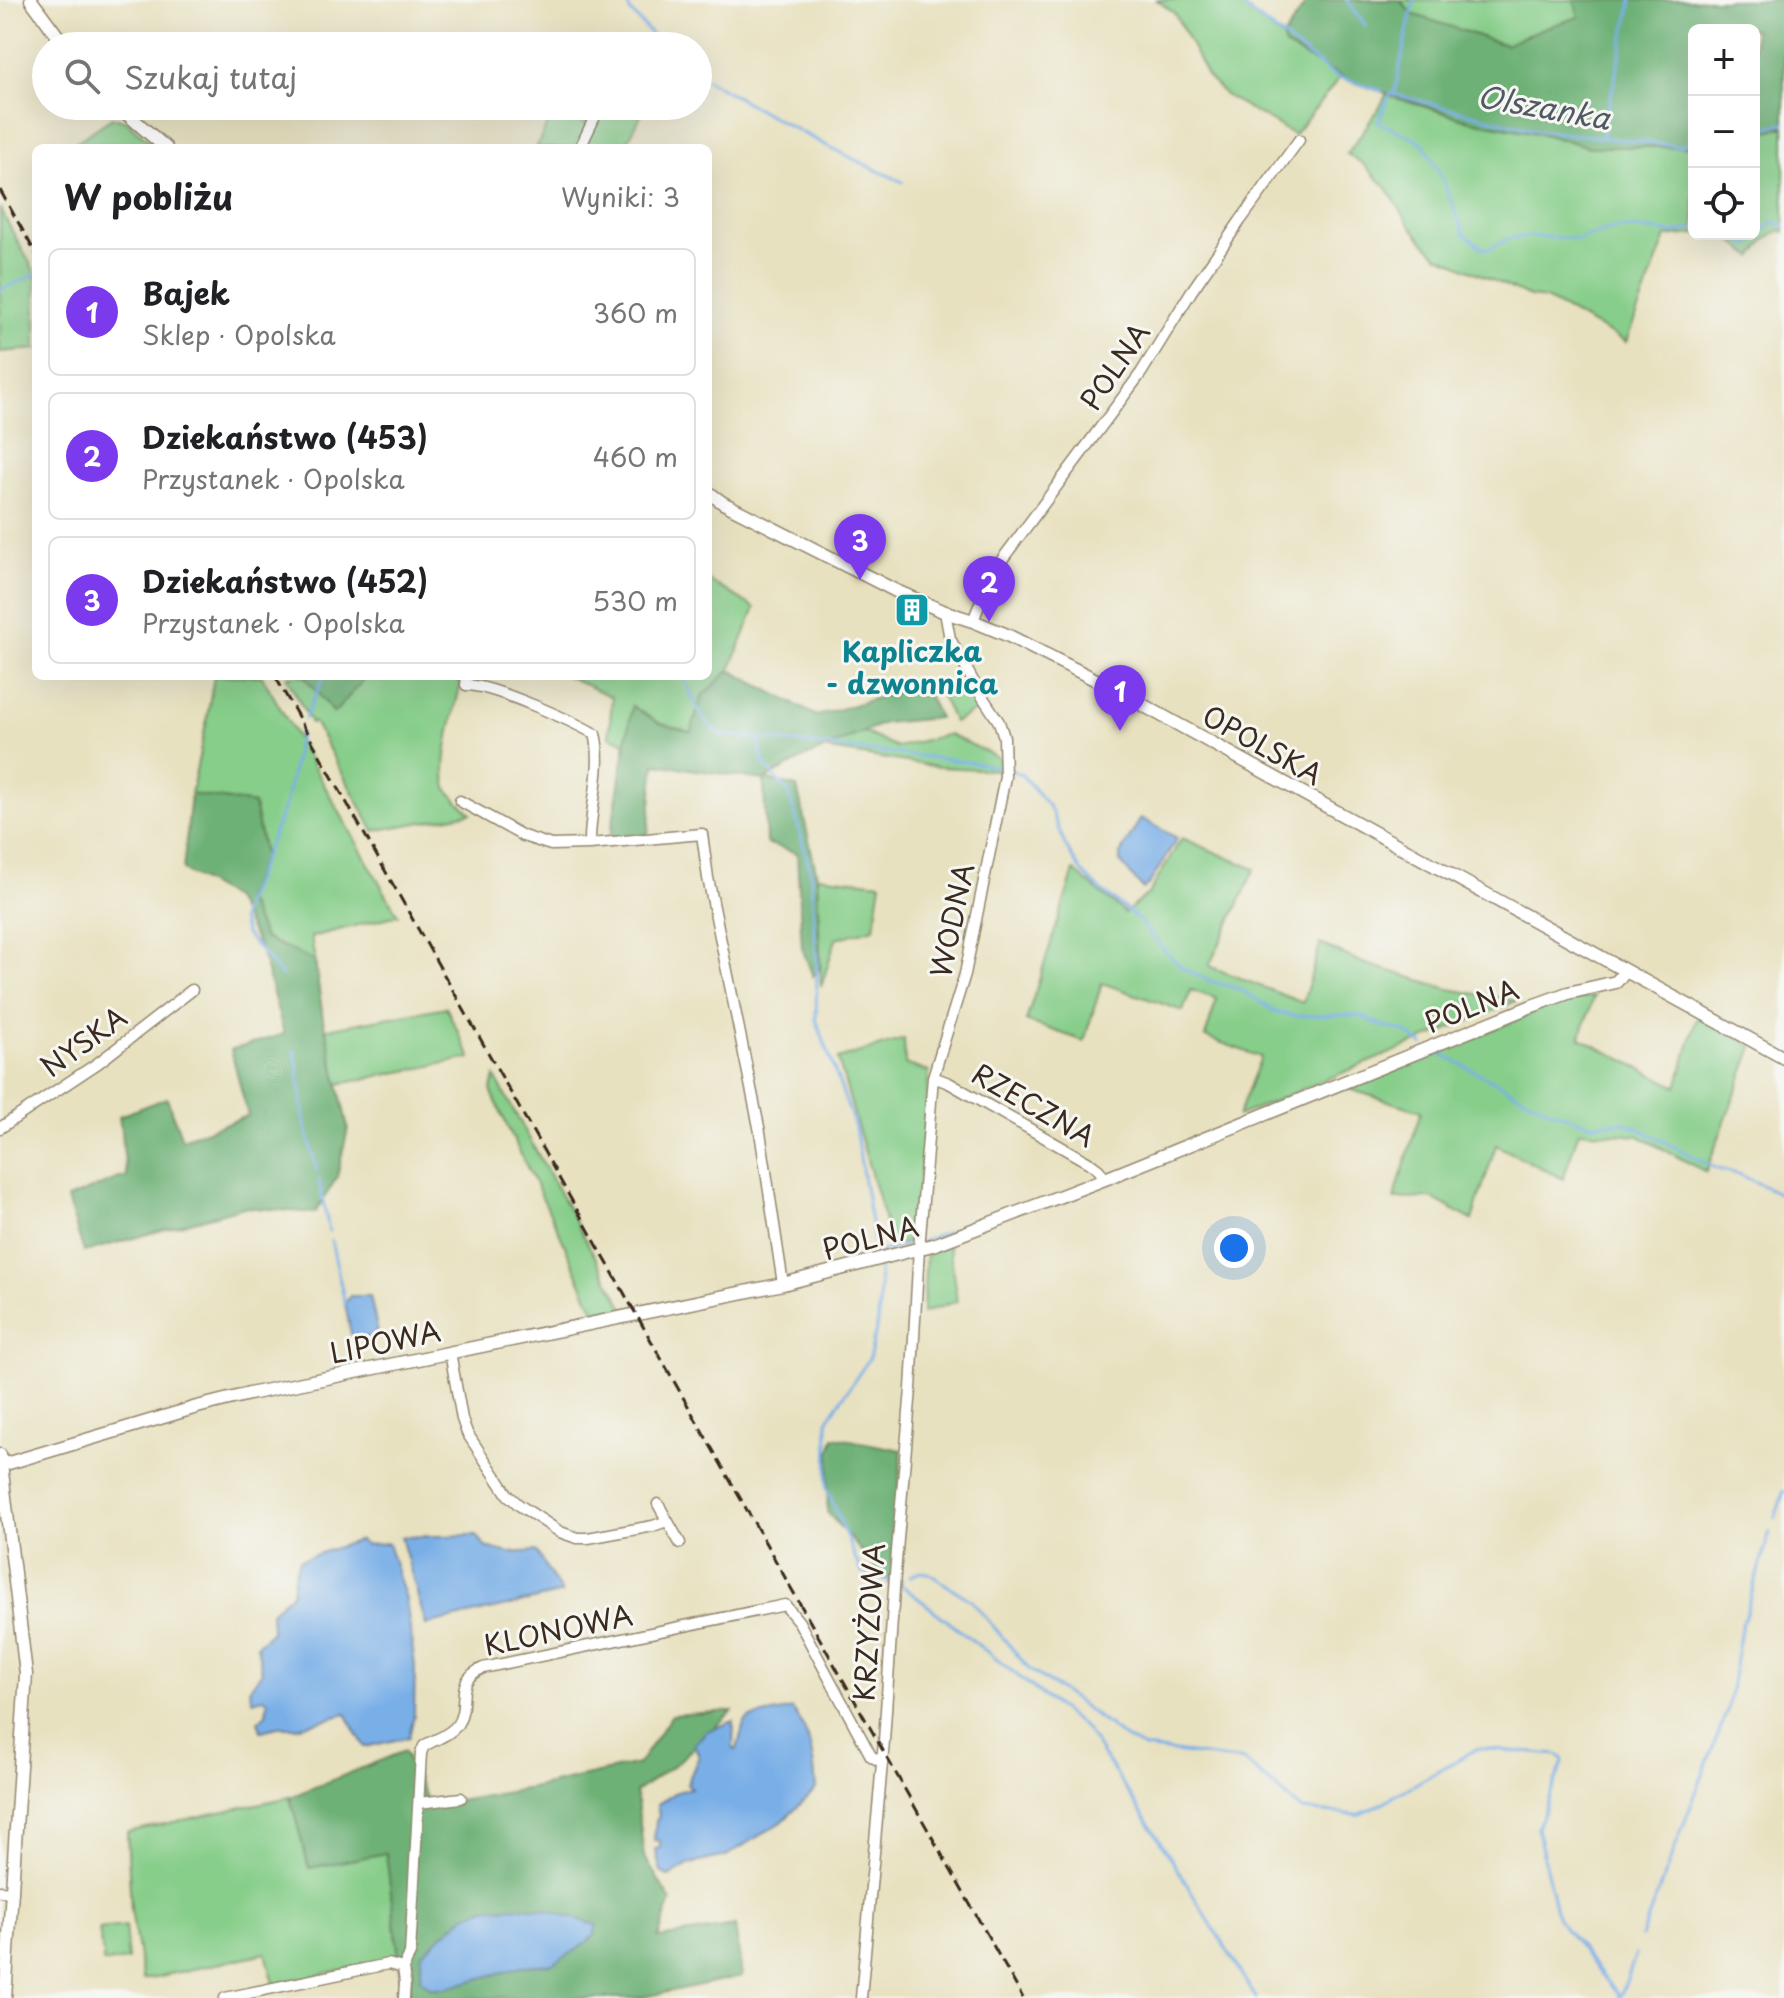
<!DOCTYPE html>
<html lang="pl">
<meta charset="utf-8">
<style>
body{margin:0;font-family:"Playpen Sans",sans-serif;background:#f6f6f6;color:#202124}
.controls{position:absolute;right:24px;top:24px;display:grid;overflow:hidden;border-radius:12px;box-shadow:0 8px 32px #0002}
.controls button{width:72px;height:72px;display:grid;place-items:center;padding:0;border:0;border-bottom:2px solid #e0e0e0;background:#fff;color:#202124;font:40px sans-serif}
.you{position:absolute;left:1234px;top:1248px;width:28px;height:28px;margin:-20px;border:6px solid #fff;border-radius:50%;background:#1a73e8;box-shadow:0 0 0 12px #1a73e833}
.badge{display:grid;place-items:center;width:52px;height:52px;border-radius:50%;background:#7c3aed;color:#fff;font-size:26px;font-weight:700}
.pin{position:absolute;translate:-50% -66px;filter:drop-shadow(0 2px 4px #0008)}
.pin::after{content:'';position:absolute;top:42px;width:28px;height:24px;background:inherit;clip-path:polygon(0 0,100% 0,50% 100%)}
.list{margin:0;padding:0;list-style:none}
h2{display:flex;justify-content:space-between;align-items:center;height:104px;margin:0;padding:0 32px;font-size:34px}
h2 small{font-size:26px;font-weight:400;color:#757577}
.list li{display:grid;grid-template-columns:52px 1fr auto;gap:24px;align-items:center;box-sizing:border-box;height:128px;margin:0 16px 16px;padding:0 16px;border:2px solid #e0e0e0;border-radius:12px}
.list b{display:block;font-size:30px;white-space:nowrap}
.list p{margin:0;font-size:26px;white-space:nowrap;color:#757577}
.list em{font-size:26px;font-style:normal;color:#757577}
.icon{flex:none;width:44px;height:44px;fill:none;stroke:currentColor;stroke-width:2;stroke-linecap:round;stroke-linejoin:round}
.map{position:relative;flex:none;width:1784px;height:1998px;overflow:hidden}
.search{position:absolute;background:#fff;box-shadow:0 8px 32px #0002;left:32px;top:32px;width:680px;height:88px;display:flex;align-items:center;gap:20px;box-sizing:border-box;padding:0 28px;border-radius:44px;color:#757577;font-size:30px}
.panel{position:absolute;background:#fff;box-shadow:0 8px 32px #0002;left:32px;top:144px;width:680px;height:536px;border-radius:12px}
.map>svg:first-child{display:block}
</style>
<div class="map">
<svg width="1784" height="1998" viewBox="0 0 1784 1998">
<rect width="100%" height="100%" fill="#f6f6f2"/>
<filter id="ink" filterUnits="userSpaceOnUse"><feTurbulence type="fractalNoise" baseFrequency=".0125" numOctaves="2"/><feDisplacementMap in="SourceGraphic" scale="16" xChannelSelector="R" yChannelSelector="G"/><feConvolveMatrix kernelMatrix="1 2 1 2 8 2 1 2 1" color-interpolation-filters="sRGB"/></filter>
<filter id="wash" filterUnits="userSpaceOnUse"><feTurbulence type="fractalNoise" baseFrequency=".006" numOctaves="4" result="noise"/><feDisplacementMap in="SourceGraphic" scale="32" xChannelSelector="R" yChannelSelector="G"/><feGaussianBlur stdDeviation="1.8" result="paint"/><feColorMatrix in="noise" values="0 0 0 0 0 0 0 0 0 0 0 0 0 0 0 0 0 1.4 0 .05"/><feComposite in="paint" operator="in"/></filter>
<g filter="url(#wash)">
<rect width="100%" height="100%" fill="#e8e1c0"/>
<path fill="#87ce8a" stroke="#617c54" stroke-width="2" d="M 1157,0 L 1234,0 L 1283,38 L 1285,46 L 1341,76 L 1294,135 L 1268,119 L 1226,96 L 1207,76 L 1175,14 Z
M 1403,0 L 1574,0 L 1580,17 L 1541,29 L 1506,45 L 1412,14 L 1403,4 Z
M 1386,95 L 1471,121 L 1543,134 L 1590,147 L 1694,147 L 1694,234 L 1666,237 L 1626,342 L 1546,299 L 1530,297 L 1437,255 L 1423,241 L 1409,224 L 1387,188 L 1362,163 L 1347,154 L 1380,107 Z
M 595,106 L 646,106 L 624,148 L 536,148 L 555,108 L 585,124 Z
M 112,118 L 125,120 L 157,148 L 67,148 Z
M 1784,127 L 1784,232 L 1781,230 L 1764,241 L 1753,257 L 1733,241 L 1696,234 L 1754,234 L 1754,134 Z
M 0,209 L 36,274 L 36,349 L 0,352 Z
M 708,580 L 755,608 L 730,670 L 702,696 L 691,733 L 659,723 L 633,707 L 626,743 L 609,736 L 612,697 L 567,676 L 708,676 Z
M 214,676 L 262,676 L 398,915 L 311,937 L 315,961 L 264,938 L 245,898 L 264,855 L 254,804 L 191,794 L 206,724 Z
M 286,676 L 304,676 L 334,712 L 367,676 L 445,676 L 461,682 C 456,706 438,768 448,790 C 453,798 464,806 471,813 L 374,831 L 314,722 L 311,723 Z
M 963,683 L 977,710 L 954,722 L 941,696 Z
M 863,732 L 897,747 L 949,734 L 999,758 L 998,770 L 938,767 L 825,749 Z
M 1182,838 L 1255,869 L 1209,966 L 1303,1003 L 1320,944 L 1363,963 L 1449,989 L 1517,1001 L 1238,1116 L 1261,1057 L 1205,1037 L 1217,999 L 1191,990 L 1183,1011 L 1102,983 L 1084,1041 L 1026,1021 L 1074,871 L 1125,913 L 1149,893 Z
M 817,876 L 881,883 L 874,928 L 836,939 L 821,987 Z
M 1594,996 L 1580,1038 L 1677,1087 L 1696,1021 L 1699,1016 L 1753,1047 L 1706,1172 L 1639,1136 L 1579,1131 L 1563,1179 L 1496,1145 L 1472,1220 L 1432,1198 L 1394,1199 L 1421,1111 L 1349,1089 L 1559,1002 Z
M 446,1007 L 471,1058 L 338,1084 L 326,1029 Z
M 904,1039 L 905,1064 L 929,1072 L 915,1239 L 892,1246 L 838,1059 Z
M 495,1077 L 626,1312 L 596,1314 C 582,1287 571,1258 558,1230 C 536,1183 511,1138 491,1090 Z
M 949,1245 L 957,1301 L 923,1313 L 926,1253 Z
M 290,1797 L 309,1868 L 386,1852 L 399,1958 L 274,1984 L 266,1953 L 143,1980 L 131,1910 L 127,1832 Z
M 125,1926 L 128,1960 L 103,1963 L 99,1929 Z"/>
<path fill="#6db176" stroke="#546e4a" stroke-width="2" d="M 1308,0 L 1400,0 L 1412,14 L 1505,45 L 1541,29 L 1579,17 L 1574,0 L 1784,0 L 1784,127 L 1754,134 L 1754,30 L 1694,30 L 1694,147 L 1590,147 L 1543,134 L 1471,121 L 1350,81 L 1341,76 L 1285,46 L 1283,38 Z
M 730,670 L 817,716 L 923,684 L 939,718 L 884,723 L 806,757 L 765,779 L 797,787 L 817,876 L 820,968 L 813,976 L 802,948 L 797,853 L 766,843 L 764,780 L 655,764 L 648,834 L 610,839 L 632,706 L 659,723 L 691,732 L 702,696 Z
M 304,676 L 367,676 L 334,713 Z
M 191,794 L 254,804 L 264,855 L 246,898 L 264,938 L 315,961 L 323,1019 L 348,1128 L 337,1177 L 315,1213 L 244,1207 L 84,1252 L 67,1199 L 119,1178 L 127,1177 L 119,1116 L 167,1098 L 182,1139 L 248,1116 L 231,1050 L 284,1034 L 261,950 L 234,899 L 183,870 Z
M 834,1437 L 902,1450 L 890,1584 L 827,1512 L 830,1451 Z
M 732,1711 L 678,1762 L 636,1792 L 644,1856 L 671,1901 L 658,1938 L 735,1926 L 742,1976 L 640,1998 L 398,1998 L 400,1966 L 386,1853 L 309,1868 L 290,1797 L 404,1751 L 430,1806 L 531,1788 L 638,1764 L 672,1715 Z"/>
<path fill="#79afe7" stroke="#5a6c82" stroke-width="2" d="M 1141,818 L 1177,838 L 1149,884 L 1143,889 L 1120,862 L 1120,854 Z
M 350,1296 L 370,1296 L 378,1333 L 363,1339 L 351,1334 L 345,1304 Z
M 477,1535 L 485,1547 L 509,1553 L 536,1551 L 562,1593 L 426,1625 L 401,1537 Z
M 359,1540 L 365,1545 L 388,1543 L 406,1600 L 415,1666 L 414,1715 L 409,1737 L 365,1747 L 346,1714 L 297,1727 L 278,1727 L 261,1731 L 258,1721 L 266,1714 L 268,1701 L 263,1698 L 253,1701 L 249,1689 L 262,1672 L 257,1645 L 272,1631 L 271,1612 L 292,1593 L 294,1576 L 299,1560 Z
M 792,1709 C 811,1732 814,1761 816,1789 L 782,1822 L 726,1856 L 690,1864 L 669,1877 L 661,1872 L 655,1849 L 660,1848 L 660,1841 L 654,1840 L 656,1821 L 659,1816 L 657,1805 L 674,1793 L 691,1788 L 687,1784 L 699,1756 L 694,1744 L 707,1731 L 734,1721 L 733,1747 L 735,1750 L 737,1749 L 744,1723 L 749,1718 Z
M 524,1907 L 544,1909 L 597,1925 L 594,1936 L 578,1949 L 552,1964 L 525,1966 L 446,1988 L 431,1988 L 420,1979 L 422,1953 L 466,1915 L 485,1908 Z"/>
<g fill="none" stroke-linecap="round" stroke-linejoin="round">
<path stroke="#79afe7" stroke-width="3" d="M 626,0 L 630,11 L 662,46
M 1234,0 L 1335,76 L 1382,91
M 1347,0 L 1366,26
M 698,75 C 765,113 832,151 903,182
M 1390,94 L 1378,122 L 1422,142 L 1437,167 L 1464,233 L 1482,248 L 1489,249 L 1507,239 L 1517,237 L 1530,236 L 1578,239 L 1616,228 L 1635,228 L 1673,233 L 1688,229 L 1694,229
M 1392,94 L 1535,130 L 1679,146 L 1694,143
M 1394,94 L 1414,0
M 1754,130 L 1784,124
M 1602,137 L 1632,0
M 1716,234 L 1732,234 L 1745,244 L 1753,243 L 1764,229 L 1774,222 L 1784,225
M 0,290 L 36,274
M 683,676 C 695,698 699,726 724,735 L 946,759 L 1002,767
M 305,718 L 324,676
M 759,740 L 763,763 L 789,793 L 810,869 L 817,964 L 816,1019 L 855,1127 L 876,1253 L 912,1244
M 1009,769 L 1022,775 L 1050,808 L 1066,847 L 1080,870 L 1096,886 L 1139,920 L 1163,949 L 1182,968 L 1209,981 L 1240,989 L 1276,1012 L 1294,1016 L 1358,1015 L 1386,1027 L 1404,1031 L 1423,1045
M 282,976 L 246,934 L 241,919 L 244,906 L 286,803 L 300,733
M 295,1050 L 305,1124 L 317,1170
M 1434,1050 L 1549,1110 L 1591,1124 L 1623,1122 L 1642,1130 L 1715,1168 L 1741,1175 L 1784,1196
M 319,1180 L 329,1231
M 331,1240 L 345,1304
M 923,1241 L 993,1216
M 879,1268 L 880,1288 L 878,1321 L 869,1359 L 828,1419 L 827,1489 L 861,1572 L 890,1581
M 1775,1518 L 1784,1491
M 910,1576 L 920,1572 L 928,1573 L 972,1601 L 1030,1670 L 1074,1699 L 1125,1738 L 1144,1748 L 1244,1761 L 1302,1810 L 1358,1815 L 1370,1810 L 1478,1748 L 1557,1755 L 1562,1758 L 1563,1762 L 1537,1828 L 1558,1920 L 1620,1997
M 902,1581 L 900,1584 L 1086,1729 L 1164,1847 L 1256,1998
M 1641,1937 L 1728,1708 L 1741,1629 L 1770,1532
M 1620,1998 L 1636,1954"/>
</g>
</g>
<g filter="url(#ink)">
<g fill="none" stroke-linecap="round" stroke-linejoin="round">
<g stroke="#92866f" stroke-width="13">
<path id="minor" d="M 580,148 L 600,106
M 973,621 L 988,583 L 1001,561 L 1141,373 L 1191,292 L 1240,221 L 1299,140
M 467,676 L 466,685 C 492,685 570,720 595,734 C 604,768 589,809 590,844
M 460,801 L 523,836 L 551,845 L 590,844 L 702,834 L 708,878 L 760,1132 L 783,1284
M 933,1077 L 949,1083 L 1091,1164 L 1099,1170 L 1105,1179
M 0,1128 L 98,1063 L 192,990
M 450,1352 L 462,1419 L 467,1433 L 508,1495 L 519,1505 L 560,1532 L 577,1538 L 588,1538 L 653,1526 L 667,1521
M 658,1504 L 680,1543
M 419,1803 L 461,1798
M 0,1891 L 13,1892
M 403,1968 L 410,1954 L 421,1753 L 424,1746 C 435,1739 449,1736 457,1725 C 471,1704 452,1681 483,1668 L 785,1605 L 799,1622 L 871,1756 L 881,1762
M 403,1968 L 405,1983 L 404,1998
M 225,1998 L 388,1964 L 403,1968
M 861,1998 L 884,1741 L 895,1574 L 911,1389 L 919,1249 L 933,1077 L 965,974 L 1005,777 L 1004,737 L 999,722 L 978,690 L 950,639 L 945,612"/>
</g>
<g stroke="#92866f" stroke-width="15">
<path id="tertiary" d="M 31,0 L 65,46
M 118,106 L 166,148
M 708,492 L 723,503 L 896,591 L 945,612 L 973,621 L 1007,635 L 1110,687 L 1784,1058
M 0,1455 L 26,1674 L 5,1998
M 2,1465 L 197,1407 L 249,1394 L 783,1284 L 936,1244 L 1105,1179 L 1532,1006 L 1568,993 L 1616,982 L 1626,971"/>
</g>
<use href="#minor" stroke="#fff" stroke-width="10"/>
<use href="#tertiary" stroke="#fff" stroke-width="12"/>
<path stroke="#3b2a1e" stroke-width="3" stroke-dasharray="12 6" stroke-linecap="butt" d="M 0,190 L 36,254
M 275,676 L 1023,1998"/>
</g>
</g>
<defs>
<g id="building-square" transform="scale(1.8)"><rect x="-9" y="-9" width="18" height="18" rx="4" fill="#0f9aa8" stroke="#f6f6f2"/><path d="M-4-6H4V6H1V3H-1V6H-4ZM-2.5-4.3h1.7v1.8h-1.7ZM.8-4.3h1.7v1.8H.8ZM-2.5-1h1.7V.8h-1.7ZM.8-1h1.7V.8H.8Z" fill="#fff"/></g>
</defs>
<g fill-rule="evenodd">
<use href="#building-square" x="912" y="610"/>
</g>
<g text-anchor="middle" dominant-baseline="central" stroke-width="6" stroke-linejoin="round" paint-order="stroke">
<g font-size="28" fill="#3b2a1e" stroke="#f6f6f2">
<text transform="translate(1114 366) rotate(-56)">POLNA</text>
<text transform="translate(1263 744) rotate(29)">OPOLSKA</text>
<text transform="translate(951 920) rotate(-78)">WODNA</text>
<text transform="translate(1471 1005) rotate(-22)">POLNA</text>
<text transform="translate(83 1041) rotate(-36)">NYSKA</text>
<text transform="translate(1034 1104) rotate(30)">RZECZNA</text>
<text transform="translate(870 1237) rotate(-15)">POLNA</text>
<text transform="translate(385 1341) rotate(-12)">LIPOWA</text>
<text transform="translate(868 1622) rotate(-86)">KRZYŻOWA</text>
<text transform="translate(558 1629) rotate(-12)">KLONOWA</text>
</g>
<g font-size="28" font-weight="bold" fill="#0d838f" stroke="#f6f6f2">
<text x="912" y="650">Kapliczka<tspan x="912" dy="32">- dzwonnica</tspan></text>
</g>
<g font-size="30" font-style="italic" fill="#515964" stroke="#f6f6f2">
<text transform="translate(1544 106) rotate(10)">Olszanka</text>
</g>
</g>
</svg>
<div class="controls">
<button>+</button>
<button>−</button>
<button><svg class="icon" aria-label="locate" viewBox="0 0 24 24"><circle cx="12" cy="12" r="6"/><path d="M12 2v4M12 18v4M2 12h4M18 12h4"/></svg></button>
</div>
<div class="you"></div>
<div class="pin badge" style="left:1120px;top:731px">1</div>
<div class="pin badge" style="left:989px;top:622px">2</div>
<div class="pin badge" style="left:860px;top:580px">3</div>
<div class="search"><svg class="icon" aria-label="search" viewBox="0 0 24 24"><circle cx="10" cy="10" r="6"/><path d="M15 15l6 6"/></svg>Szukaj tutaj</div>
<section class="panel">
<h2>W pobliżu<small>Wyniki: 3</small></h2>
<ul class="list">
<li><span class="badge">1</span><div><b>Bajek</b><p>Sklep · Opolska</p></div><em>360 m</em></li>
<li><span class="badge">2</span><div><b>Dziekaństwo (453)</b><p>Przystanek · Opolska</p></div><em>460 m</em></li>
<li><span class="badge">3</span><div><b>Dziekaństwo (452)</b><p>Przystanek · Opolska</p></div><em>530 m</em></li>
</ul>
</section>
</div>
